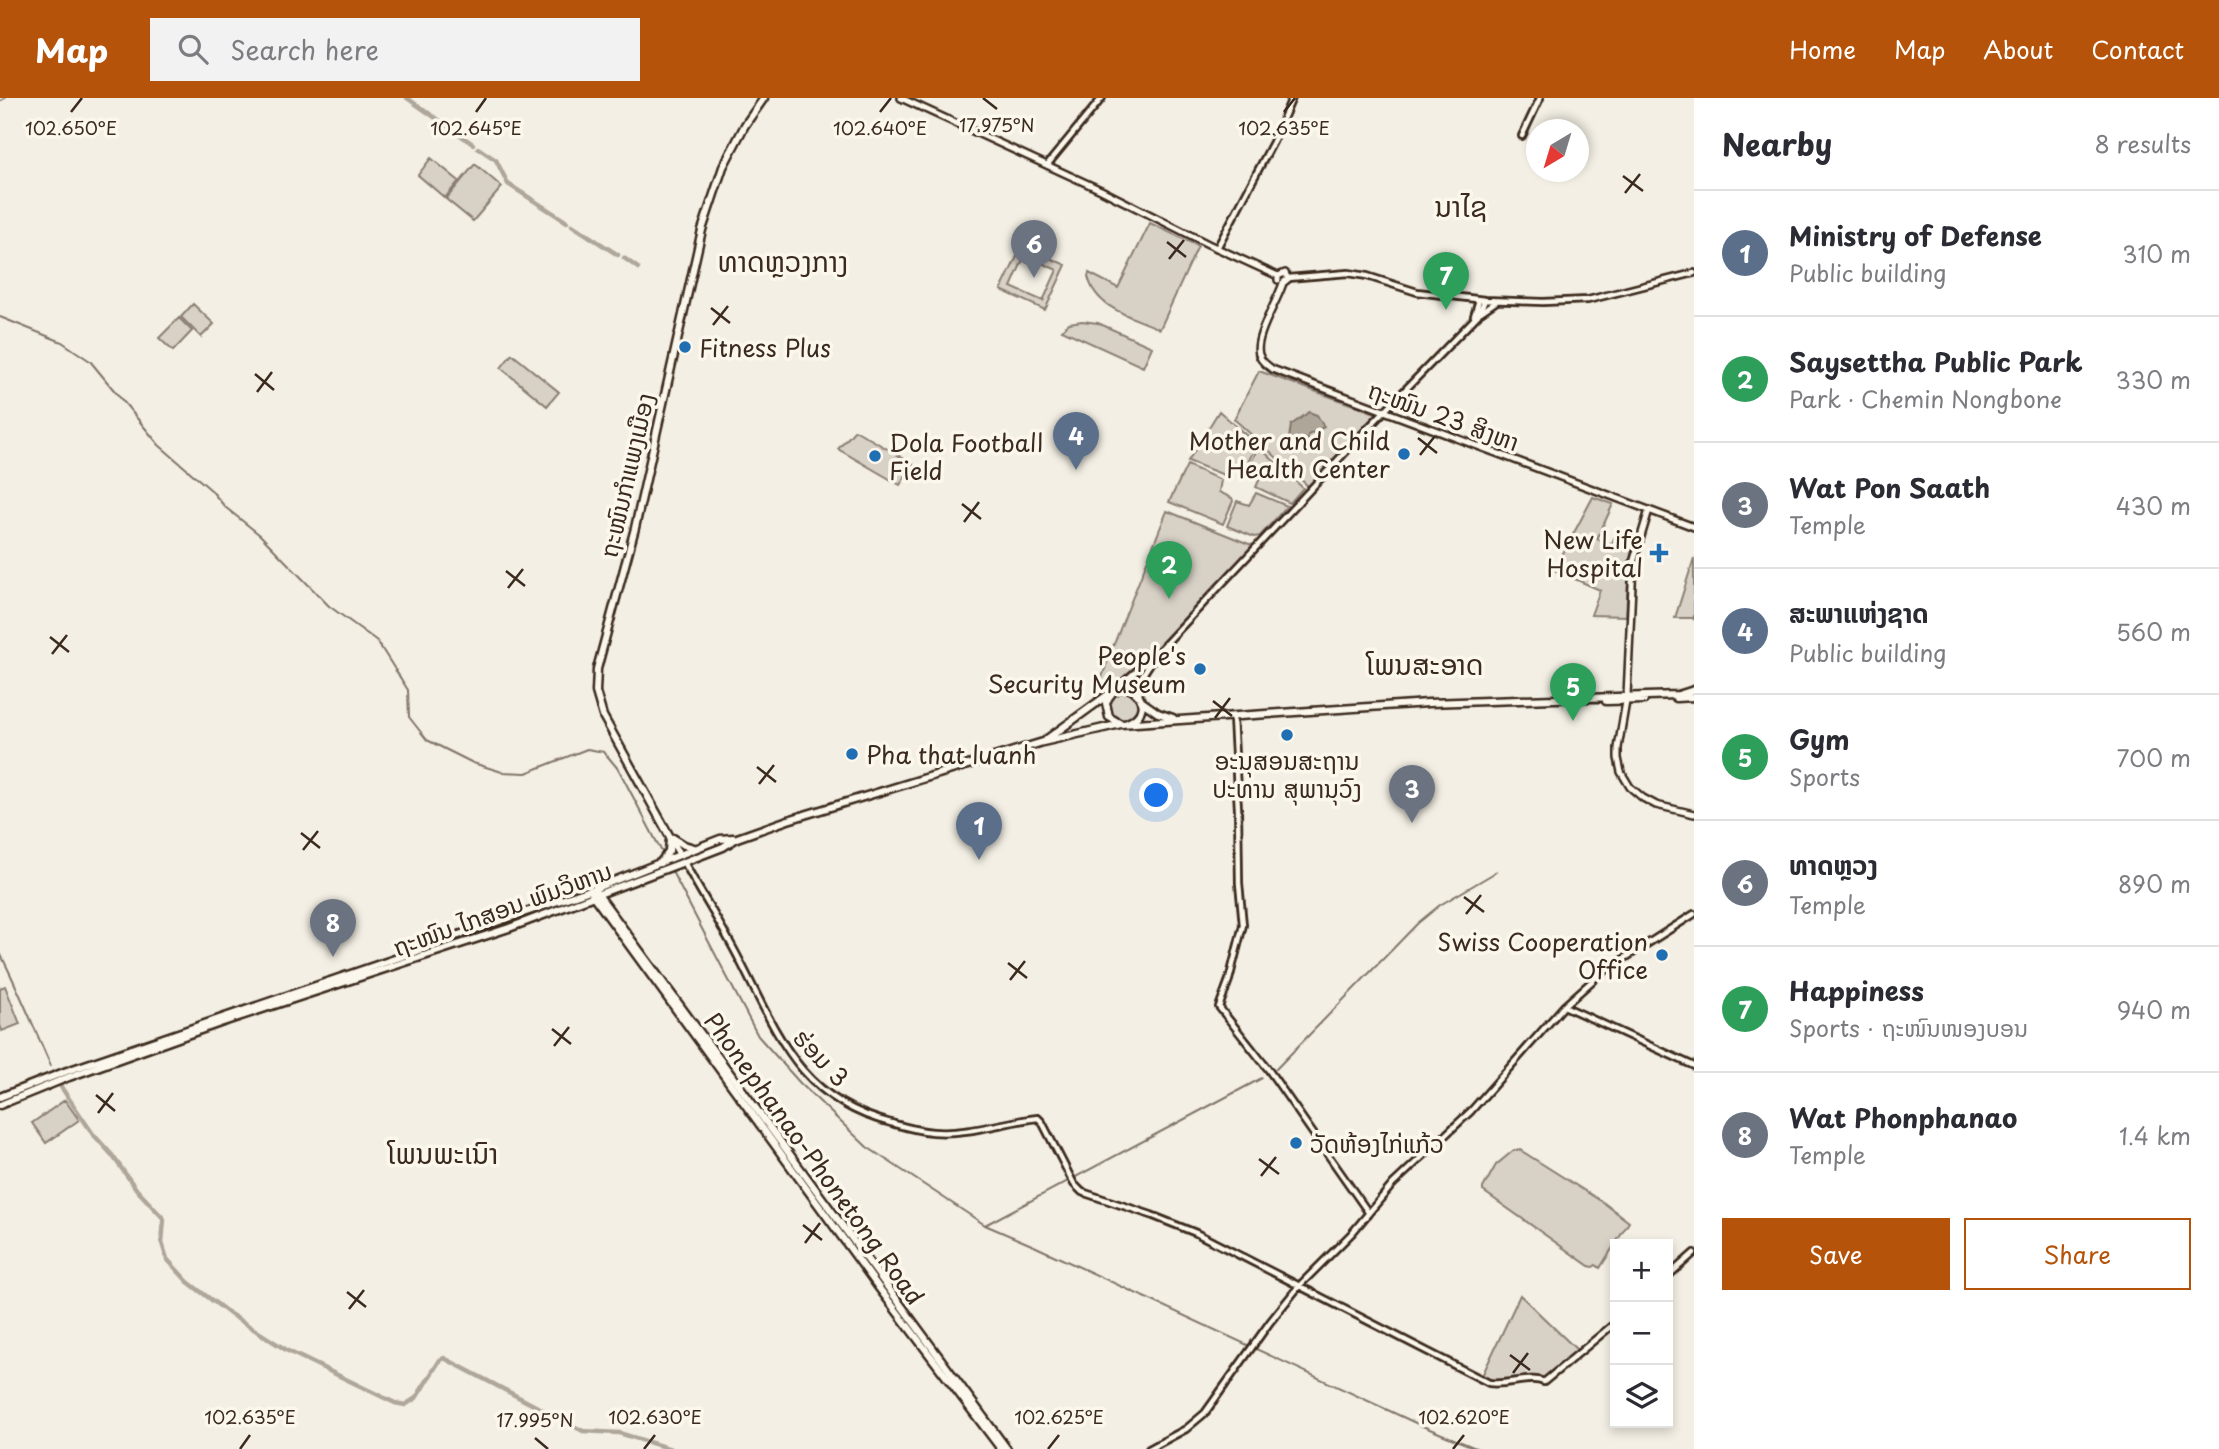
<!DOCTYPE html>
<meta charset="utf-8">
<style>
body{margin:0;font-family:"Playpen Sans","Noto Sans Lao",sans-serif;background:#f2f2f3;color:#2b2b33}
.controls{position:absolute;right:21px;bottom:21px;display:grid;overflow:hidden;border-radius:0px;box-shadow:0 4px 10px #0003}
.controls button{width:63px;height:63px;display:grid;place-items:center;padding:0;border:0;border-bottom:2px solid #e1e1e2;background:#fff;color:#2b2b33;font:35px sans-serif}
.compass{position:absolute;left:1526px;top:21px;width:63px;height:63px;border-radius:50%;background:#fff;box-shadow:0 4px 10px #0003;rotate:218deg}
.you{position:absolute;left:1157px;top:698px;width:24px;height:24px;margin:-18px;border:5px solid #fff;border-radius:50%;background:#1a73e8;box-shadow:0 0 0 10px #1a73e833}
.badge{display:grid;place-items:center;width:46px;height:46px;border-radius:50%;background:#b45309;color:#fff;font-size:23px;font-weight:700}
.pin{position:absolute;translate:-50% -58px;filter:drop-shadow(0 2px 4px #0008)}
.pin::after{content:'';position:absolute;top:37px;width:24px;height:21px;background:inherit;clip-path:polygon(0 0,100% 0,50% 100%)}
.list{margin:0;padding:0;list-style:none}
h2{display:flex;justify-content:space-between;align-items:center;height:91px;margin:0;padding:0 28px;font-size:30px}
h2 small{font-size:23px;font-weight:400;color:#7c7c81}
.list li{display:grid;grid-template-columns:46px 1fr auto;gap:21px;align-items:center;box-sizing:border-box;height:126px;padding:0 28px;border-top:2px solid #e1e1e2}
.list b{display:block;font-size:26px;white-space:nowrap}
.list p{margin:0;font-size:23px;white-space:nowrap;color:#7c7c81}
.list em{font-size:23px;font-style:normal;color:#7c7c81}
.actions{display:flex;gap:14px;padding:21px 28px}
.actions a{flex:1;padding:16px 0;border:2px solid #b45309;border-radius:0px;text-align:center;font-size:24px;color:#b45309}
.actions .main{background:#b45309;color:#fff}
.icon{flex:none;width:38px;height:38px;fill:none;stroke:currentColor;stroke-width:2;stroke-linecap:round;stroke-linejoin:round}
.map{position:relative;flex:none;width:1694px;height:1351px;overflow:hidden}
header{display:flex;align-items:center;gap:42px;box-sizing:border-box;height:98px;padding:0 35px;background:#b45309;color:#fff}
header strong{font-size:33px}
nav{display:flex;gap:38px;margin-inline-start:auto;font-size:24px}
.search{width:490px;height:63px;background:#f2f2f3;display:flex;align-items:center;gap:18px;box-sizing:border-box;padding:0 24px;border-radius:0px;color:#7c7c81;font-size:26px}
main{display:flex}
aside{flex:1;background:#fff}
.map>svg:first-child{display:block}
</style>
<header>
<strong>Map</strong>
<div class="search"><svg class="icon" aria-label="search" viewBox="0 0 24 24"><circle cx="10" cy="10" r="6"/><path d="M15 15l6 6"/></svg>Search here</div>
<nav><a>Home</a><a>Map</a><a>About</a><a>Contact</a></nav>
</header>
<main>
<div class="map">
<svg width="1694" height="1351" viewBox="0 0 1694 1351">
<rect width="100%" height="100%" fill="#f3efe4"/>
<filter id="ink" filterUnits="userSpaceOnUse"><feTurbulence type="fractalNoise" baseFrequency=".0143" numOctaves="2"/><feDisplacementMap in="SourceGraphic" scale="14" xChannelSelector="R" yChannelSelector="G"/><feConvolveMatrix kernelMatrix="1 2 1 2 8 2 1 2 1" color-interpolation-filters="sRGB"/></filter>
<g filter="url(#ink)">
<path fill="#d8d1c6" stroke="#8a7e72" stroke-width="2" fill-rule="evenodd" d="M 431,60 L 459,83 L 445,100 L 418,77 Z
M 475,66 L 502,89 L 473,123 L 446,101 Z
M 1150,125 L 1198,148 L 1160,231 C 1133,219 1095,211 1088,178 L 1089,175 L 1118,190 Z
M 1022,148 L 1066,167 L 1045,212 L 1001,192 ZM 1025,157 L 1057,172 L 1043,203 L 1011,189 Z
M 193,206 L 214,226 L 201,239 L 181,219 Z
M 179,220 L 192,233 L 173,253 L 159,240 Z
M 1082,223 L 1098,225 L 1152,249 L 1143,269 L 1062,232 L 1069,225 Z
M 512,256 L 559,294 L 547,308 L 501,270 Z
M 1259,273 L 1378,316 L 1309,389 L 1234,321 Z
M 1219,313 L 1256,346 L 1246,370 L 1242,371 L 1231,366 L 1224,377 L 1188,363 Z
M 855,332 L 913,366 L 900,387 L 838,351 Z
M 1258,348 L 1303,390 L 1290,405 L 1256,389 L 1261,378 L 1251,374 L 1249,371 Z
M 1187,367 L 1221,382 L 1219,394 L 1232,400 L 1233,403 L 1223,426 L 1169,404 Z
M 1256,395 L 1287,408 L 1260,438 L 1254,439 L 1227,428 L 1237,403 L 1249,407 Z
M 1593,399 L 1613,406 L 1597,441 L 1612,447 L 1614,440 L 1633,447 L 1629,465 L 1626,518 L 1591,517 L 1600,492 L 1554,472 Z
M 1167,413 L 1254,448 L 1160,549 L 1094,603 L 1110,556 Z
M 1694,460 L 1694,522 L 1693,520 L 1675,520 Z
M1107 608a16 16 0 1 1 32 0a16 16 0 1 1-32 0Z
M 5,888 L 20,926 L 2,933 L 0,927 L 0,890 Z
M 65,1002 L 79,1022 L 46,1045 L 32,1025 Z
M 1514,1052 L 1520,1052 L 1604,1105 L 1629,1124 L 1600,1170 L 1596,1167 L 1593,1169 L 1589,1168 L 1483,1093 L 1483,1090 L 1496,1067 Z
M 1520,1197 L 1579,1254 C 1569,1261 1558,1273 1547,1278 C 1528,1285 1500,1289 1481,1280 Z"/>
<path fill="#afa69a" stroke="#817468" stroke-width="2" d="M 1309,314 L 1317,317 L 1324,329 L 1308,337 L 1308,353 L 1292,351 L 1288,347 L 1291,327 Z"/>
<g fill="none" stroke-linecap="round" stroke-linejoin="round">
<path stroke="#817468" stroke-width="2" d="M 0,3 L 5,0
M 0,219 L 62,244 L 90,263 L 159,347 L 211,392 L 225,409 L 260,437 L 329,508 L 377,543 L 408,592 L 409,619 L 427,642 L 473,665 L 502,674 L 526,675 L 587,651 L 604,654 L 619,672 L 663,756
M 667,764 L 758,938 L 800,985 L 867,1049 L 985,1127 L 1034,1148 L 1420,1327 L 1478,1351
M 0,855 C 19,892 34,930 51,968
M 1276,971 L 1418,825 L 1440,807 L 1496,774
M 985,1127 L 1262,980"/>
<path stroke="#afa69a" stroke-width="4.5" d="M 407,0 L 473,46
M 478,50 L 496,62 L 508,86 L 567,124
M 572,127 L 618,157
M 624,160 L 638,170
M 59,986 L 93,1036 L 112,1057 L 137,1092 L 164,1121 L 162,1145 L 167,1161 L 188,1184 L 230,1216 L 288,1253 L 395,1305 L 405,1307 L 416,1300 L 440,1262 L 444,1260 L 583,1333 L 619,1335 L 671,1351"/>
<g stroke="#3b2a1e" stroke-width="10">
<path id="tertiary" d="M 1522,38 L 1540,0
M 1047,67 L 1102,0
M 1217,150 L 1273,44 L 1292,0
M 1288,180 L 1348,175 L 1367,178 L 1417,194 L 1485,202 L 1543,204 L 1588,202 L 1694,175
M 1481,214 L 1497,203
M 1474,218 L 1479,202
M 1117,590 L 1150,561
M 1139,598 L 1142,578 L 1156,556 L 1368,330 L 1478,217 L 1485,202
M 1233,620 L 1238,711 L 1239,785 L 1243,827 L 1229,882 L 1219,909 L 1268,971 L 1368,1114
M 684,764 C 702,797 722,828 739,861 C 778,937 800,1002 891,1025 C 905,1029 918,1033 933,1034 C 969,1037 1002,1024 1038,1020 L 1042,1024 L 1074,1086 L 1082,1094 L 1151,1117 L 1196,1135 L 1489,1285 C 1507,1288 1531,1277 1544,1284 L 1615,1225
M 1564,908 L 1694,968
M 1668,1178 L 1694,1155
M 1149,1351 L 1186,1331 L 1205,1315 L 1270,1224 L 1299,1188 L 1352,1135 L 1393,1086 L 1471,1013 L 1564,908 L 1600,876 L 1694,816"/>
</g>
<g stroke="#3b2a1e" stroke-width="10">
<path id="secondary" d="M 901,0 L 1101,92 L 1208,146 L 1278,178 L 1278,182
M 1278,178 L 1285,175 L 1288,181 L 1283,185 C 1278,203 1251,243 1260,259 C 1262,264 1268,268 1272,271 L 1694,429
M 1649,412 L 1633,465 L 1627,598 L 1618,650 L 1618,660 L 1621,674 L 1630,689 L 1643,700 L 1656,707 L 1694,716"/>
</g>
<g stroke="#3b2a1e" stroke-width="11">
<path id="primary" d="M 673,740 L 684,747 L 694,750
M 680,757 L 603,618 L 596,594 L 597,571 L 635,430 L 702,132 L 723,69 L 745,27 L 764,0
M 660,765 L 669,753 L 670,741
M 591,792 L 594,799 L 879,1190 L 1001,1351
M 597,795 L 1007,1351"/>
</g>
<g stroke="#3b2a1e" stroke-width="11">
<path id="trunk" d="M 1676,600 L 1694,599
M 1141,603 L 1158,615 L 1173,620
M 1606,603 L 1644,602
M 1127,625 C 1164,610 1121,567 1106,605 L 1109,619 L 1121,626 L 1428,605 L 1678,597 L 1694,592
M 1047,641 L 1109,596
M 0,999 L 67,973 L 415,854 L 444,842 L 596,790 L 720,741 L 733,740
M 0,1007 L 69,979 L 220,925 L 509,830 L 684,764 L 723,749 L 737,740 L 788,722 L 1043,644 L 1121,626"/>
</g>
<use href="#tertiary" stroke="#fbf7ec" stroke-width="4.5"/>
<use href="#secondary" stroke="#fbf7ec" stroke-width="5"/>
<use href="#primary" stroke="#fbf7ec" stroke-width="6"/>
<use href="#trunk" stroke="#fbf7ec" stroke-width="6"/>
</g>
</g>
<path fill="none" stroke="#3b2a1e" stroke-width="2.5" d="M 983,0 L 997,11M 71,14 L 82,0M 476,14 L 486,0M 880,14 L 891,0M 1284,14 L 1295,0M 1623,78 L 1643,93M 1625,95 L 1640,76M 1167,144 L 1186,159M 1169,161 L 1184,142M 711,210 L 730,225M 713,227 L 728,208M 255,276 L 274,292M 257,294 L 272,274M 1418,340 L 1437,355M 1420,357 L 1435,338M 962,406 L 981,421M 964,424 L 979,404M 506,473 L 525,488M 508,490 L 523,471M 50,539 L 69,554M 52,556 L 67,537M 1213,603 L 1232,618M 1215,620 L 1230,600M 757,669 L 776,684M 759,686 L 774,667M 301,735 L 320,750M 303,752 L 318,733M 1464,799 L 1484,814M 1466,816 L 1481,797M 1008,865 L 1027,880M 1010,882 L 1025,863M 552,931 L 571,946M 554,948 L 569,929M 96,997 L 115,1013M 98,1015 L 113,995M 1259,1061 L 1279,1076M 1261,1078 L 1276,1059M 803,1127 L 822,1142M 805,1145 L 820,1125M 347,1194 L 366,1209M 349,1211 L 364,1192M 1510,1257 L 1530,1272M 1513,1275 L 1528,1255M 535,1340 L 548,1351M 240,1351 L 250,1337M 644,1351 L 655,1337M 1048,1351 L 1059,1337M 1453,1351 L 1464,1337"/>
<g fill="#1f6fb2" stroke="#fbf7ec" stroke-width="2.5">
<circle cx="685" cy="249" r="7"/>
<circle cx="1404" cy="356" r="7"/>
<circle cx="875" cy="358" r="7"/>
<path d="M1655.5 444.5h7v7h7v7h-7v7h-7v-7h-7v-7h7z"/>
<circle cx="1200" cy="571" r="7"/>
<circle cx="1287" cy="637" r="7"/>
<circle cx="852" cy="656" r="7"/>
<circle cx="1662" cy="857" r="7"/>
<circle cx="1296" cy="1045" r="7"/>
</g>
<g text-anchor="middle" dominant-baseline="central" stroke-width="7" stroke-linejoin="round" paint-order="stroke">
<g font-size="24" fill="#3b2a1e" stroke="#fbf7ec" text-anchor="start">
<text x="699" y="249">Fitness Plus</text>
<text x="1390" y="342" text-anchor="end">Mother and Child<tspan x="1390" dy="28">Health Center</tspan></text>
<text x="889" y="344">Dola Football<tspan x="889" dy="28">Field</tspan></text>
<text x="1643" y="441" text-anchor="end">New Life<tspan x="1643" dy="28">Hospital</tspan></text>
<text x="1186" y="557" text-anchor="end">People's<tspan x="1186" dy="28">Security Museum</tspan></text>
<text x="866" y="656">Pha that luanh</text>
<text x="1287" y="662" text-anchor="middle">ອະນຸສອນສະຖານ<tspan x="1287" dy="28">ປະທານ ສຸພານຸວົງ</tspan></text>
<text x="1648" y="843" text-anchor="end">Swiss Cooperation<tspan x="1648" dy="28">Office</tspan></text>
<text x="1310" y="1045">ວັດຫ້ອງໄກ່ແກ້ວ</text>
</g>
<g font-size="24" fill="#3b2a1e" stroke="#fbf7ec">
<text transform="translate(1444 317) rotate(20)">ຖະໜົນ 23 ສິງຫາ</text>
<text transform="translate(626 377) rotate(-77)">ຖະໜົນກຳແພງເມືອງ</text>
<text transform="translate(502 810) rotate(-20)">ຖະໜົນ ໄກສອນ ພົມວິຫານ</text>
<text transform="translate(822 959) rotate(47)">ຮ່ອມ 3</text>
<text transform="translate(815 1060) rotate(54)">Phonephanao-Phonetong Road</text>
</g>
<g font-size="28" fill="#3b2a1e" stroke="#fbf7ec">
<text x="1461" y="107">ນາໄຊ</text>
<text x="783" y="162">ທາດຫຼວງກາງ</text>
<text x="1425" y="565">ໂພນສະອາດ</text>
<text x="443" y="1054">ໂພນພະເນົາ</text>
</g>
</g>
<g font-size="18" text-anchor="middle" fill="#3b2a1e" stroke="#fbf7ec" stroke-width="7" stroke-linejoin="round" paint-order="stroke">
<text x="997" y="34">17.975°N</text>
<text x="71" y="37">102.650°E</text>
<text x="476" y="37">102.645°E</text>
<text x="880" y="37">102.640°E</text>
<text x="1284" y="37">102.635°E</text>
<text x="250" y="1326">102.635°E</text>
<text x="655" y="1326">102.630°E</text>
<text x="1059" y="1326">102.625°E</text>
<text x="1464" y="1326">102.620°E</text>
<text x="535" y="1329">17.995°N</text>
</g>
</svg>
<div class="controls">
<button>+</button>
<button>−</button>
<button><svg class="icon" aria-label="layers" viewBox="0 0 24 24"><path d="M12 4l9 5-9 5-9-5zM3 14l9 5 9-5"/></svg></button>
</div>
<svg class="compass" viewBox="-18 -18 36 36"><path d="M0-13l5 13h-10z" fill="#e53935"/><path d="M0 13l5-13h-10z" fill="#7c7c81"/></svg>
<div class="you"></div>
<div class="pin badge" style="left:979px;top:762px;background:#5c6f8a">1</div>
<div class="pin badge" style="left:1169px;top:501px;background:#2e9e5b">2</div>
<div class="pin badge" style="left:1412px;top:725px;background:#6b7280">3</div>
<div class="pin badge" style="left:1076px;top:372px;background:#5c6f8a">4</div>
<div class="pin badge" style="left:1573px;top:623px;background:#2e9e5b">5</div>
<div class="pin badge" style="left:1034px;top:180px;background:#6b7280">6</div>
<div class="pin badge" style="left:1446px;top:212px;background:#2e9e5b">7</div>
<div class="pin badge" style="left:333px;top:859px;background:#6b7280">8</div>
</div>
<aside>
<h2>Nearby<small>8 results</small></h2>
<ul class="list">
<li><span class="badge" style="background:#5c6f8a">1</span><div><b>Ministry of Defense</b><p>Public building</p></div><em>310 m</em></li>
<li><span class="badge" style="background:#2e9e5b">2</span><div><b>Saysettha Public Park</b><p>Park · Chemin Nongbone</p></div><em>330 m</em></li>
<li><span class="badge" style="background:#6b7280">3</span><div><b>Wat Pon Saath</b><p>Temple</p></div><em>430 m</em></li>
<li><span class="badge" style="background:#5c6f8a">4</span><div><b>ສະພາແຫ່ງຊາດ</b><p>Public building</p></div><em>560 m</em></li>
<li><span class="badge" style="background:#2e9e5b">5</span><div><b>Gym</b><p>Sports</p></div><em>700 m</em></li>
<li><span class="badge" style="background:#6b7280">6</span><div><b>ທາດຫຼວງ</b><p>Temple</p></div><em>890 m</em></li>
<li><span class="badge" style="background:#2e9e5b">7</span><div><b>Happiness</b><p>Sports · ຖະໜົນໜອງບອນ</p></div><em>940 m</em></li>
<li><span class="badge" style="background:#6b7280">8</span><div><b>Wat Phonphanao</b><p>Temple</p></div><em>1.4 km</em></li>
</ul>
<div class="actions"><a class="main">Save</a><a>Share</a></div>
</aside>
</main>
